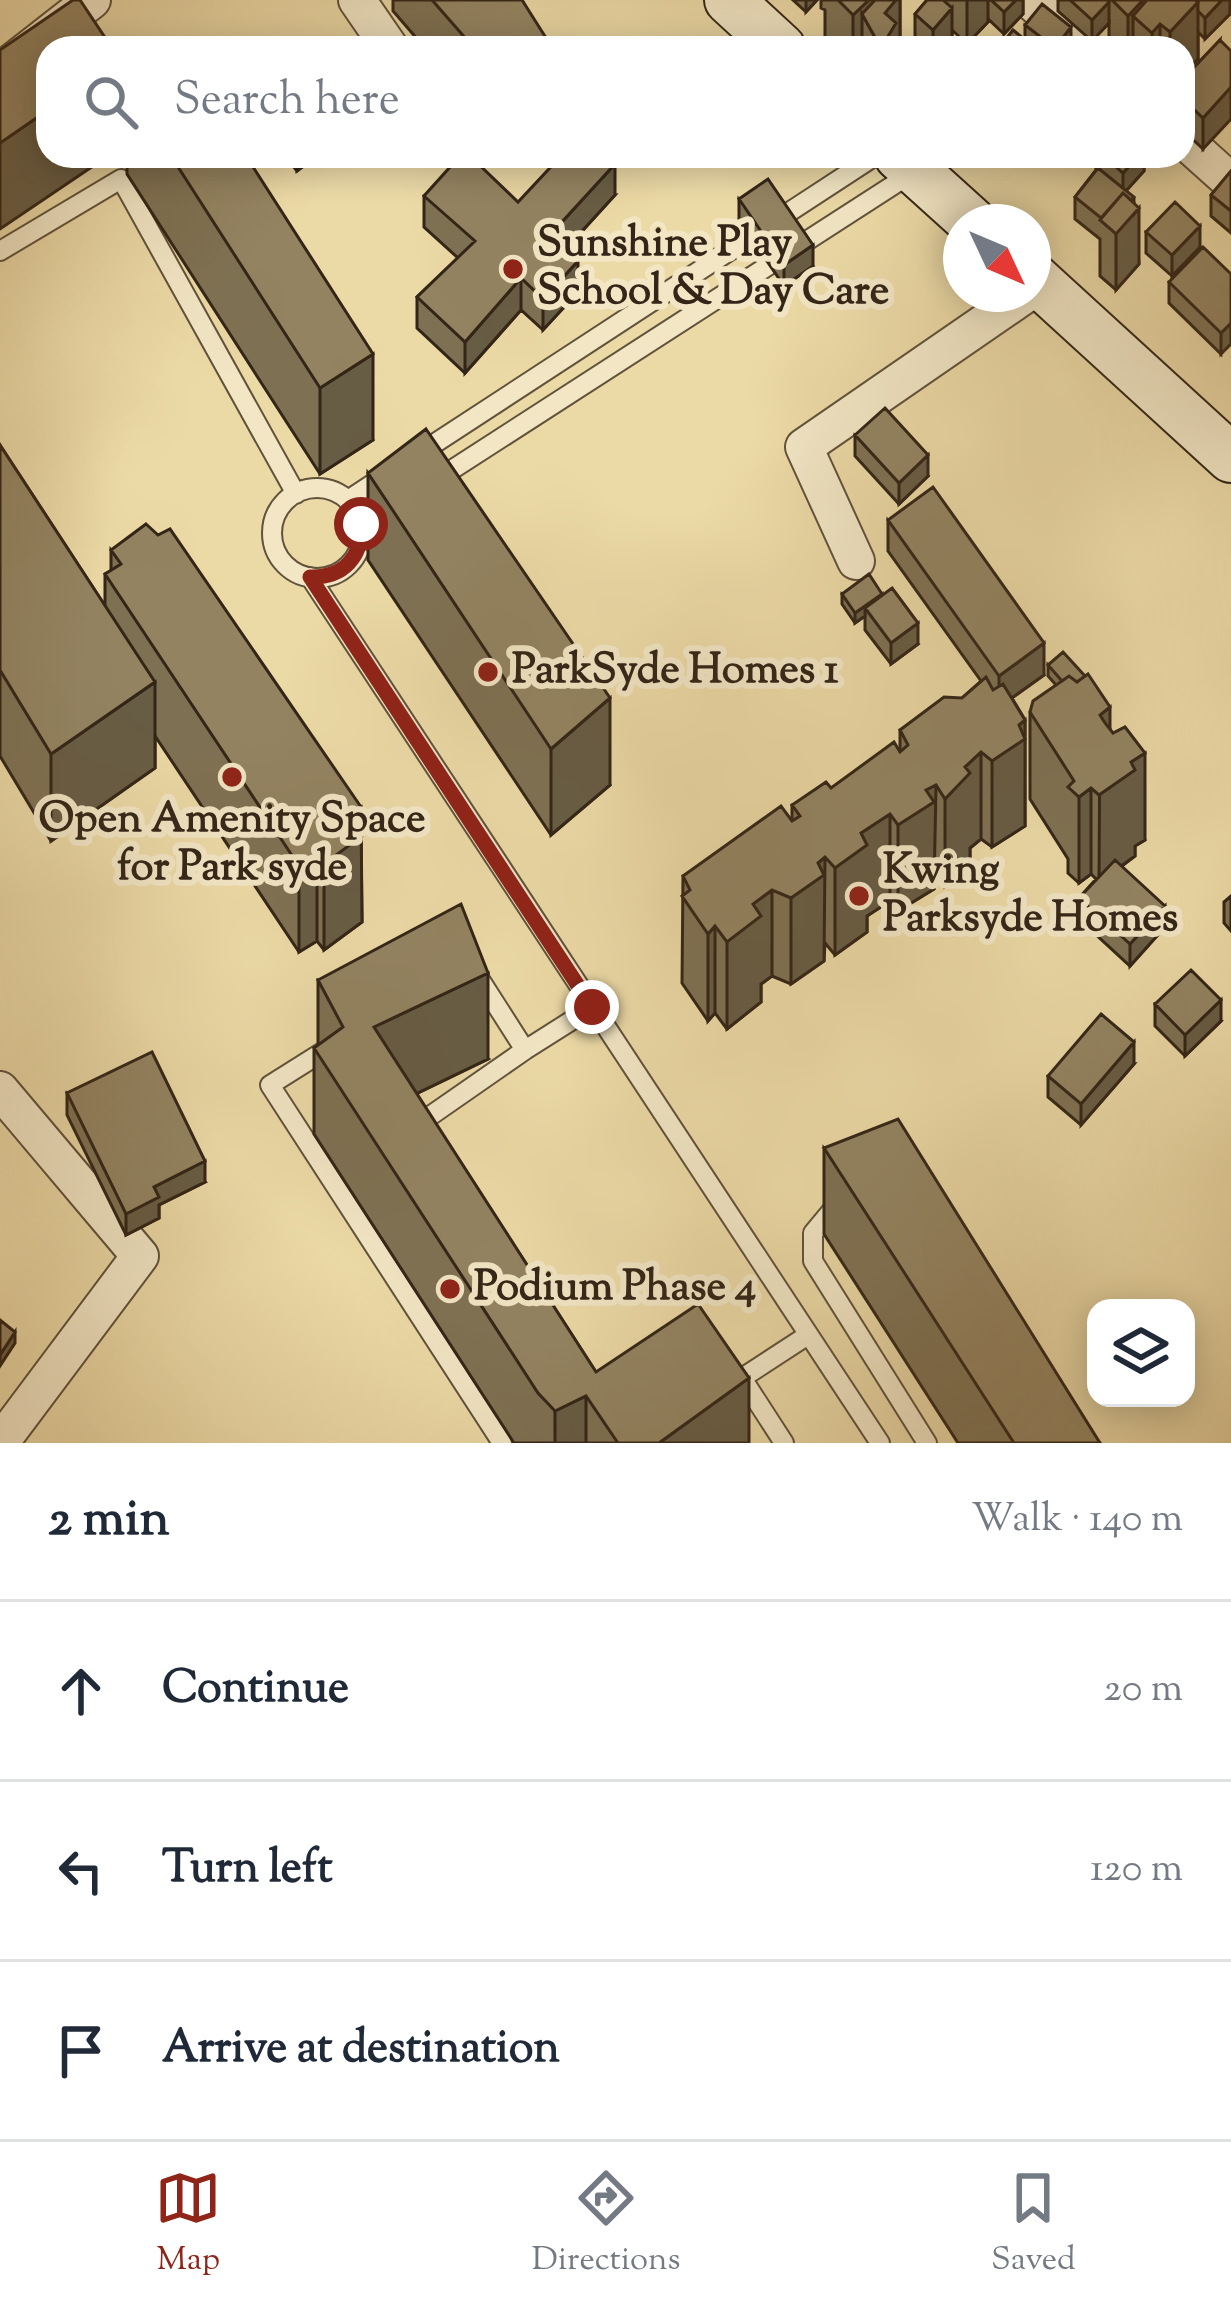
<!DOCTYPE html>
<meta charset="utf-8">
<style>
body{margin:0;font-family:"Sorts Mill Goudy",serif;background:#f6f6f7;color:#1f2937}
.controls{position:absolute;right:36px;bottom:36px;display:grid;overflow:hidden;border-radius:24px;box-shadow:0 6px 30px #0003}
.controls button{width:108px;height:108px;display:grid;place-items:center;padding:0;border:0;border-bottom:3px solid #e0e1e3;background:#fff;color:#1f2937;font:60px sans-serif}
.compass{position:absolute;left:943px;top:204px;width:108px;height:108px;border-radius:50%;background:#fff;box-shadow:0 6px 30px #0003;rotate:134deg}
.stop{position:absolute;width:36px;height:36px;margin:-27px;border:9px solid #8f2418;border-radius:50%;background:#fff}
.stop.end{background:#8f2418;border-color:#fff;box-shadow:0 3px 12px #0008}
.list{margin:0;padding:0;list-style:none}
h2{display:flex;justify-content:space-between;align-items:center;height:156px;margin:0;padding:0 48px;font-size:51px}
h2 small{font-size:39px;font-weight:400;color:#747a83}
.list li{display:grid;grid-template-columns:78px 1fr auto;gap:36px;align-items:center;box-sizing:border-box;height:180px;padding:0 48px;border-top:3px solid #e0e1e3}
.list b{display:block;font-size:45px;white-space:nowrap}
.list em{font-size:39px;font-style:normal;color:#747a83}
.icon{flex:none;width:66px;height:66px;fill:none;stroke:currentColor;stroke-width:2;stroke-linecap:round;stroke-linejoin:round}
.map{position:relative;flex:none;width:1231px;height:1443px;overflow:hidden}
.search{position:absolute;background:#fff;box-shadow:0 6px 30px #0003;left:36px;right:36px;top:36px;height:132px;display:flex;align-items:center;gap:30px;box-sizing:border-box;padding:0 42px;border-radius:36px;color:#747a83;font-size:45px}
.sheet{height:696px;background:#fff}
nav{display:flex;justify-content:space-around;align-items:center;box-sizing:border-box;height:168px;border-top:3px solid #e0e1e3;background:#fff;font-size:33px;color:#747a83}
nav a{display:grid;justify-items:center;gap:6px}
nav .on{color:#8f2418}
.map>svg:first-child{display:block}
</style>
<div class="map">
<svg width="1231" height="1443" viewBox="0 0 1231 1443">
<rect width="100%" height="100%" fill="#ebd9a6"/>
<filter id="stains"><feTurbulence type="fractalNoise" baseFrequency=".00167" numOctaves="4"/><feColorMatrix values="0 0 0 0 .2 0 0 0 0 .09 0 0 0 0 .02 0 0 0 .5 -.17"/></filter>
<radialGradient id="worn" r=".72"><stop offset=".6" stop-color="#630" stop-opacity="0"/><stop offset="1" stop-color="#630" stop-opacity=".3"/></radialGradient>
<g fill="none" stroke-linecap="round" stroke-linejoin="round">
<g stroke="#61523b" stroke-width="22">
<path id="lane" d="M 0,251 L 121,179 L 296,494
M 417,455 L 875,156
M 436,480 L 912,173
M272 533a45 45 0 1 1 90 0a45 45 0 1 1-90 0Z
M 348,500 L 389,473
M 310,577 L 880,1443
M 477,975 L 525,1050 L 593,1007
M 332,1046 L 270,1085 L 502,1443
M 427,1133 L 420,1123 L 525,1050
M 838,1203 L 813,1233 L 813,1261 L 927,1443
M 784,1443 L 742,1378 L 808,1335"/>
</g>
<g stroke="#61523b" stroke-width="40">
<path id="street" d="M 357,0 L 390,48
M 1030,0 L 1082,48
M 0,72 L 92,0
M 1183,139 L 1231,182
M 856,561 L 804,447 L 1026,294
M 0,1090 L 140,1256 L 0,1443"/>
</g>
<g stroke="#332517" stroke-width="52">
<path id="secondary" d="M 729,0 L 781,48
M 899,156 L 972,222
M 1033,277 L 1231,458"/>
</g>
<use href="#lane" stroke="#f2e6c5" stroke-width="18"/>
<use href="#street" stroke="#f2e6c5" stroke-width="36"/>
<use href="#secondary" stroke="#f2e6c5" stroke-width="48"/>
</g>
<path fill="#7e7153" stroke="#332517" stroke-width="3" d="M 393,0 L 522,0 L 548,48 L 425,48 L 393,11 Z
M 793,0 L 817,0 L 806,12 Z
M 821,0 L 900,0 L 900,48 L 829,48 L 825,43 L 825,10 L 821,8 Z
M 927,0 L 1023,0 L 1023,14 L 1004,34 L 988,19 L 988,22 L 967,44 L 952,30 L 952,39 L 945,48 L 918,48 L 915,45 L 915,14 Z
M 1058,0 L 1230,0 L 1230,14 L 1205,39 L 1198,32 L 1198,59 L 1183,48 L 1109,48 L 1109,23 L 1092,41 L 1058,11 Z
M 1025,25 L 1071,48 L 999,48 L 1025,40 Z
M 1220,40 L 1203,149 L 1183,130 L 1183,79 Z
M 127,156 L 246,156 L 373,440 L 320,474 L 127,174 Z
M 285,156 L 317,156 L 297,171 Z
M 1095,156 L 1144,156 L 1144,171 L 1126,191 L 1134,203 L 1139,264 L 1116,290 L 1100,276 L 1100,239 L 1075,219 L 1075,197 L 1096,170 Z
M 1231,171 L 1231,233 L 1211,216 L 1211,195 Z
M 615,195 L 566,249 L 578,292 L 543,330 L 521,310 L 465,373 L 417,328 L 417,297 L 458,258 L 424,227 L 424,196 L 518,202 Z
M 739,199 L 813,266 L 784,286 L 739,220 Z
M 1146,232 L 1200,247 L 1172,276 L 1146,253 Z
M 1231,274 L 1221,354 L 1169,303 L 1169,282 Z
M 855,435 L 928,476 L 899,504 L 855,456 Z
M 0,445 L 105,606 L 105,574 L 111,571 L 111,550 L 361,834 L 362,922 L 324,950 L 317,941 L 299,952 L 155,736 L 155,768 L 51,841 L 0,756 Z
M 368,473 L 610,785 L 551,835 L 368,560 Z
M 888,520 L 1044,675 L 1012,698 L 1025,720 L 1025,826 L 992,847 L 981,839 L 970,848 L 970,860 L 945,886 L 936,871 L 934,889 L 898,911 L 890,901 L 867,916 L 867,932 L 835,955 L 825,943 L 824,961 L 791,984 L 772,976 L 761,984 L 761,1002 L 727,1029 L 715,1013 L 708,1021 L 682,983 L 683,876 L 792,821 L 792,805 L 831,788 L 900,751 L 900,730 L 962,698 L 981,681 L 888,551 Z
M 842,594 L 918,644 L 891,664 L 865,630 L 865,616 L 855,623 L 842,604 Z
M 1048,665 L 1110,729 L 1145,840 L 1135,846 L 1135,856 L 1122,866 L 1165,927 L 1130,966 L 1079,919 L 1079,898 L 1096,879 L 1091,874 L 1079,883 L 1068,873 L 1068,859 L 1030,799 L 1030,712 L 1056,685 L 1048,676 Z
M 1231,896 L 1231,931 L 1224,923 L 1224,902 Z
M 318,980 L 488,1059 L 416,1094 L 596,1372 L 749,1443 L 514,1443 L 314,1134 L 314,1048 L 318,1045 Z
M 1155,1004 L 1221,1021 L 1185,1056 L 1155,1026 Z
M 1134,1064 L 1081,1125 L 1048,1097 L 1048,1076 Z
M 67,1093 L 205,1182 L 159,1205 L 159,1218 L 126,1235 L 67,1115 Z
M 824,1148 L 1100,1443 L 958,1443 L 824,1234 Z"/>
<path fill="#675c44" stroke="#332517" stroke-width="3" d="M 806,0 L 817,0 L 806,12 Z
M 869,0 L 900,0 L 900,48 L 881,48 L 862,14 L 862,48 L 853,48 L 853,15 Z
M 967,0 L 988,0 L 988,22 L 967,44 Z
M 1016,0 L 1023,0 L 1023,14 L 1004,34 L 1004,12 Z
M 1143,0 L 1167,0 L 1160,24 L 1160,48 L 1152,48 L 1152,33 L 1133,16 L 1133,48 L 1128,48 L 1128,16 Z
M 1222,0 L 1230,0 L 1230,14 L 1205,39 L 1205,18 Z
M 1109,2 L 1109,23 L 1092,41 L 1092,20 Z
M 1198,2 L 1198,59 L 1183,75 L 1183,48 L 1170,48 L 1170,32 Z
M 952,8 L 952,39 L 945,48 L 933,48 L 933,30 Z
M 1071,27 L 1071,48 L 1055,48 Z
M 1231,87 L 1231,119 L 1203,149 L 1203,118 Z
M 48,110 L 48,156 L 108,156 L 0,229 L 0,143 Z
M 297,156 L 317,156 L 297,171 Z
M 1138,156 L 1144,156 L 1144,171 L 1123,194 L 1123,173 Z
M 615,164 L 615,195 L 550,266 L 550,235 Z
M 1134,197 L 1134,214 L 1139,208 L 1139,264 L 1116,290 L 1116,234 Z
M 1200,226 L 1200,247 L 1172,276 L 1172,255 Z
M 813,245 L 813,266 L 784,286 L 784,265 Z
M 578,261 L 578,292 L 543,330 L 543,299 Z
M 521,278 L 521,310 L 465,373 L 465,342 Z
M 1231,323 L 1231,344 L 1221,354 L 1221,333 Z
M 373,354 L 373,440 L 320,474 L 320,388 Z
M 928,455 L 928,476 L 899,504 L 899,483 Z
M 882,594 L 882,604 L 865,608 L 865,616 L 855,623 L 855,613 Z
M 918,623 L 918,644 L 891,664 L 891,643 Z
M 1044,643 L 1044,675 L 999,707 L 999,676 Z
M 155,682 L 155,768 L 51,841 L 51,754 Z
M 610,698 L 610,785 L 551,835 L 551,749 Z
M 1110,707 L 1110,787 L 1131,762 L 1145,753 L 1145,840 L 1135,846 L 1135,856 L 1099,882 L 1100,715 Z
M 1025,720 L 1025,826 L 992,847 L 992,761 L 1019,725 Z
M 981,752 L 981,839 L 970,848 L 970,860 L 945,886 L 945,799 L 965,767 Z
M 936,785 L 934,889 L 898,911 L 898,825 L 926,790 Z
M 1091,788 L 1091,874 L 1079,883 L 1079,797 Z
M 361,807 L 362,922 L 324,950 L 324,864 L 347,816 Z
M 890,814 L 890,901 L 867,916 L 867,932 L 835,955 L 835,868 L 861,833 Z
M 317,854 L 317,941 L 299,952 L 299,866 Z
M 825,857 L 824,961 L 791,984 L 791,898 L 818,863 Z
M 772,890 L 772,976 L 761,984 L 761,1002 L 727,1029 L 727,942 L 753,904 Z
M 1165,906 L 1165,927 L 1130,966 L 1130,944 Z
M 715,926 L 715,1013 L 708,1021 L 708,934 Z
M 488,973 L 488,1059 L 374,1114 L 374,1027 Z
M 1221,1000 L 1221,1021 L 1185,1056 L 1185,1035 Z
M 1134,1042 L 1134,1064 L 1081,1125 L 1081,1104 Z
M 205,1161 L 205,1182 L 159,1205 L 159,1218 L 126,1235 L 126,1214 L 154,1187 Z
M 15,1332 L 15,1343 L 0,1366 L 0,1355 Z
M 749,1378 L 749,1443 L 659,1443 Z
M 586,1396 L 586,1443 L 555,1443 L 555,1411 Z"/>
<path fill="#938361" stroke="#332517" stroke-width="3" d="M 73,0 L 80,0 L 112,48 L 48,48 L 48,110 L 0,143 L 0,50 Z
M 432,0 L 522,0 L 548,41 L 538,48 L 474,48 Z
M 838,0 L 869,0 L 853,15 Z
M 875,0 L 896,0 L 885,13 L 896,23 L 881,48 L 862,14 Z
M 927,0 L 943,0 L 952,8 L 933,30 L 915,14 Z
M 991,0 L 1016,0 L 1004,12 Z
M 1070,0 L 1109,0 L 1109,2 L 1092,20 Z
M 1112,0 L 1143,0 L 1128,16 Z
M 1147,0 L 1195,0 L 1198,2 L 1170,32 L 1160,24 L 1152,33 L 1133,16 Z
M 1195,0 L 1222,0 L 1205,18 L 1198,11 L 1198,2 Z
M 1042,4 L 1071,27 L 1055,48 L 1025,25 Z
M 1013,30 L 1034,47 L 999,48 Z
M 1220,40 L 1231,51 L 1231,87 L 1203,118 L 1183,99 L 1183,79 Z
M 171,156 L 246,156 L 373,354 L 320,388 Z
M 460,156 L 470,156 L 518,202 L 561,156 L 607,156 L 615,164 L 550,235 L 578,261 L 543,299 L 521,278 L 465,342 L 417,297 L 475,241 L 424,196 Z
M 1104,156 L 1138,156 L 1123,173 Z
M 1098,168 L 1134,197 L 1131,200 L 1123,193 L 1101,218 L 1075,197 Z
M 1231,171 L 1231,211 L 1211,195 Z
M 768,179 L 813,245 L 784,265 L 739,199 Z
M 1123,193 L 1139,208 L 1116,234 L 1100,220 Z
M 1175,202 L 1200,226 L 1172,255 L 1146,232 Z
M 1203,247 L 1231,274 L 1231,323 L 1221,333 L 1169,282 Z
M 885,408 L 928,455 L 899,483 L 855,435 Z
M 426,429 L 610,698 L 551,749 L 368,473 Z
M 0,445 L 155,682 L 51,754 L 0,670 Z
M 933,487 L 1044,643 L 999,676 L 888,520 Z
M 146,524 L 158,535 L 170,529 L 361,807 L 347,816 L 362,836 L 324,864 L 317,854 L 299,866 L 105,574 L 121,564 L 111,550 Z
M 869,574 L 882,594 L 855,613 L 842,594 Z
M 892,588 L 918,623 L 891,643 L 865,608 Z
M 1063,652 L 1085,676 L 1077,682 L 1069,676 L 1062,681 L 1048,665 Z
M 1088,674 L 1110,707 L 1100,715 L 1105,723 L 1113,733 L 1125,727 L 1145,753 L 1131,762 L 1135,770 L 1099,795 L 1091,788 L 1079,797 L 1068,787 L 1074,781 L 1030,712 L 1033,701 L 1069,676 L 1077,682 Z
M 986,677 L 993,690 L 1003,684 L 1025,720 L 1019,725 L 1025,739 L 992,761 L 981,752 L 965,767 L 970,773 L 945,799 L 936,785 L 926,790 L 934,802 L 898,825 L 890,814 L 861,833 L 867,845 L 835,868 L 825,857 L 818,863 L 824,875 L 791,898 L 772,890 L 753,904 L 761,916 L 727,942 L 715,926 L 708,934 L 682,896 L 690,890 L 683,876 L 781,806 L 792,821 L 800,816 L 792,805 L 826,782 L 831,788 L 894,742 L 900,752 L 908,745 L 900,730 L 944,697 L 962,698 Z
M 1115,860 L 1165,906 L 1130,944 L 1079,898 Z
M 461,904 L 488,973 L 374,1027 L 596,1372 L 698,1304 L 749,1378 L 659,1443 L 618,1443 L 586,1396 L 555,1411 L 538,1393 L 314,1048 L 343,1027 L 318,980 Z
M 1191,970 L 1221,1000 L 1185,1035 L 1155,1004 Z
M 1101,1014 L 1134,1042 L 1081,1104 L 1048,1076 Z
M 152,1052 L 205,1161 L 154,1187 L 159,1197 L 126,1214 L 67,1093 Z
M 898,1119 L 1100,1443 L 1014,1443 L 824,1148 Z
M 0,1320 L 15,1332 L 0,1355 Z"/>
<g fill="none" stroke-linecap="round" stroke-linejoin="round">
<path stroke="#8f2418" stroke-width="15" d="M 361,524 C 363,557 343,578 310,577 L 592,1007"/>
</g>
<g fill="#8f2418" stroke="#f2e6c5" stroke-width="4.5">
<circle cx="513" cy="269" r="12"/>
<circle cx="488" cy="672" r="12"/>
<circle cx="232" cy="777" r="12"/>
<circle cx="859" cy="896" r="12"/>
<circle cx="450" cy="1289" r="12"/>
</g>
<g text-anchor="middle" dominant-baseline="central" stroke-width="12" stroke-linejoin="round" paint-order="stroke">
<g font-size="42" font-weight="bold" fill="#332517" stroke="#f2e6c5" text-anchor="start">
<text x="537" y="245">Sunshine Play<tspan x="537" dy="48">School &amp; Day Care</tspan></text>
<text x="512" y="672">ParkSyde Homes 1</text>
<text x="232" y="821" text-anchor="middle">Open Amenity Space<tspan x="232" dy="48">for Park syde</tspan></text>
<text x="883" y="872">Kwing<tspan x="883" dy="48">Parksyde Homes</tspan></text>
<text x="474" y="1289">Podium Phase 4</text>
</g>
</g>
<rect width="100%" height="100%" filter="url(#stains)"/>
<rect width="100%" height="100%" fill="url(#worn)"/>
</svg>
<div class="controls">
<button><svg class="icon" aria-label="layers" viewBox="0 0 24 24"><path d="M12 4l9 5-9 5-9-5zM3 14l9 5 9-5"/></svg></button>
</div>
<svg class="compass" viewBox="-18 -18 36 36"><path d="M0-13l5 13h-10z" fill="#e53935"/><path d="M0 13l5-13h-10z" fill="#747a83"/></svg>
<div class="stop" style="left:361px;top:524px"></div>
<div class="stop end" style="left:592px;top:1007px"></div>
<div class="search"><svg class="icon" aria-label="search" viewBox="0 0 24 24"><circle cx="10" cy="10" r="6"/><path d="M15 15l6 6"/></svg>Search here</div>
</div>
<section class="sheet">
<h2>2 min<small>Walk · 140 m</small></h2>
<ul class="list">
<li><svg class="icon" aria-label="ahead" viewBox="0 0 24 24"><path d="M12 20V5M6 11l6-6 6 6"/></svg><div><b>Continue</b></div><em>20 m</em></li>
<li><svg class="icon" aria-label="left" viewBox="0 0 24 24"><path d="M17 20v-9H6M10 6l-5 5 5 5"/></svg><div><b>Turn left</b></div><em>120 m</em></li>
<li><svg class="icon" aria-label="arrive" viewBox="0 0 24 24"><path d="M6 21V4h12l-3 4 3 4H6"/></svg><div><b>Arrive at destination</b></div></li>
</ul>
</section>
<nav>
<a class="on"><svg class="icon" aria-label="map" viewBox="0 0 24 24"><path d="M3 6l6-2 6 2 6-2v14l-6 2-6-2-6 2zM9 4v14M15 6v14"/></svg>Map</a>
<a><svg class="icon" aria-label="directions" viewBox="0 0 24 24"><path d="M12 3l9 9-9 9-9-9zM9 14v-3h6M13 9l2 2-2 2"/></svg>Directions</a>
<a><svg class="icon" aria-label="saved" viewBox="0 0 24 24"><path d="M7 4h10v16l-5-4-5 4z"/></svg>Saved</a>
</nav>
